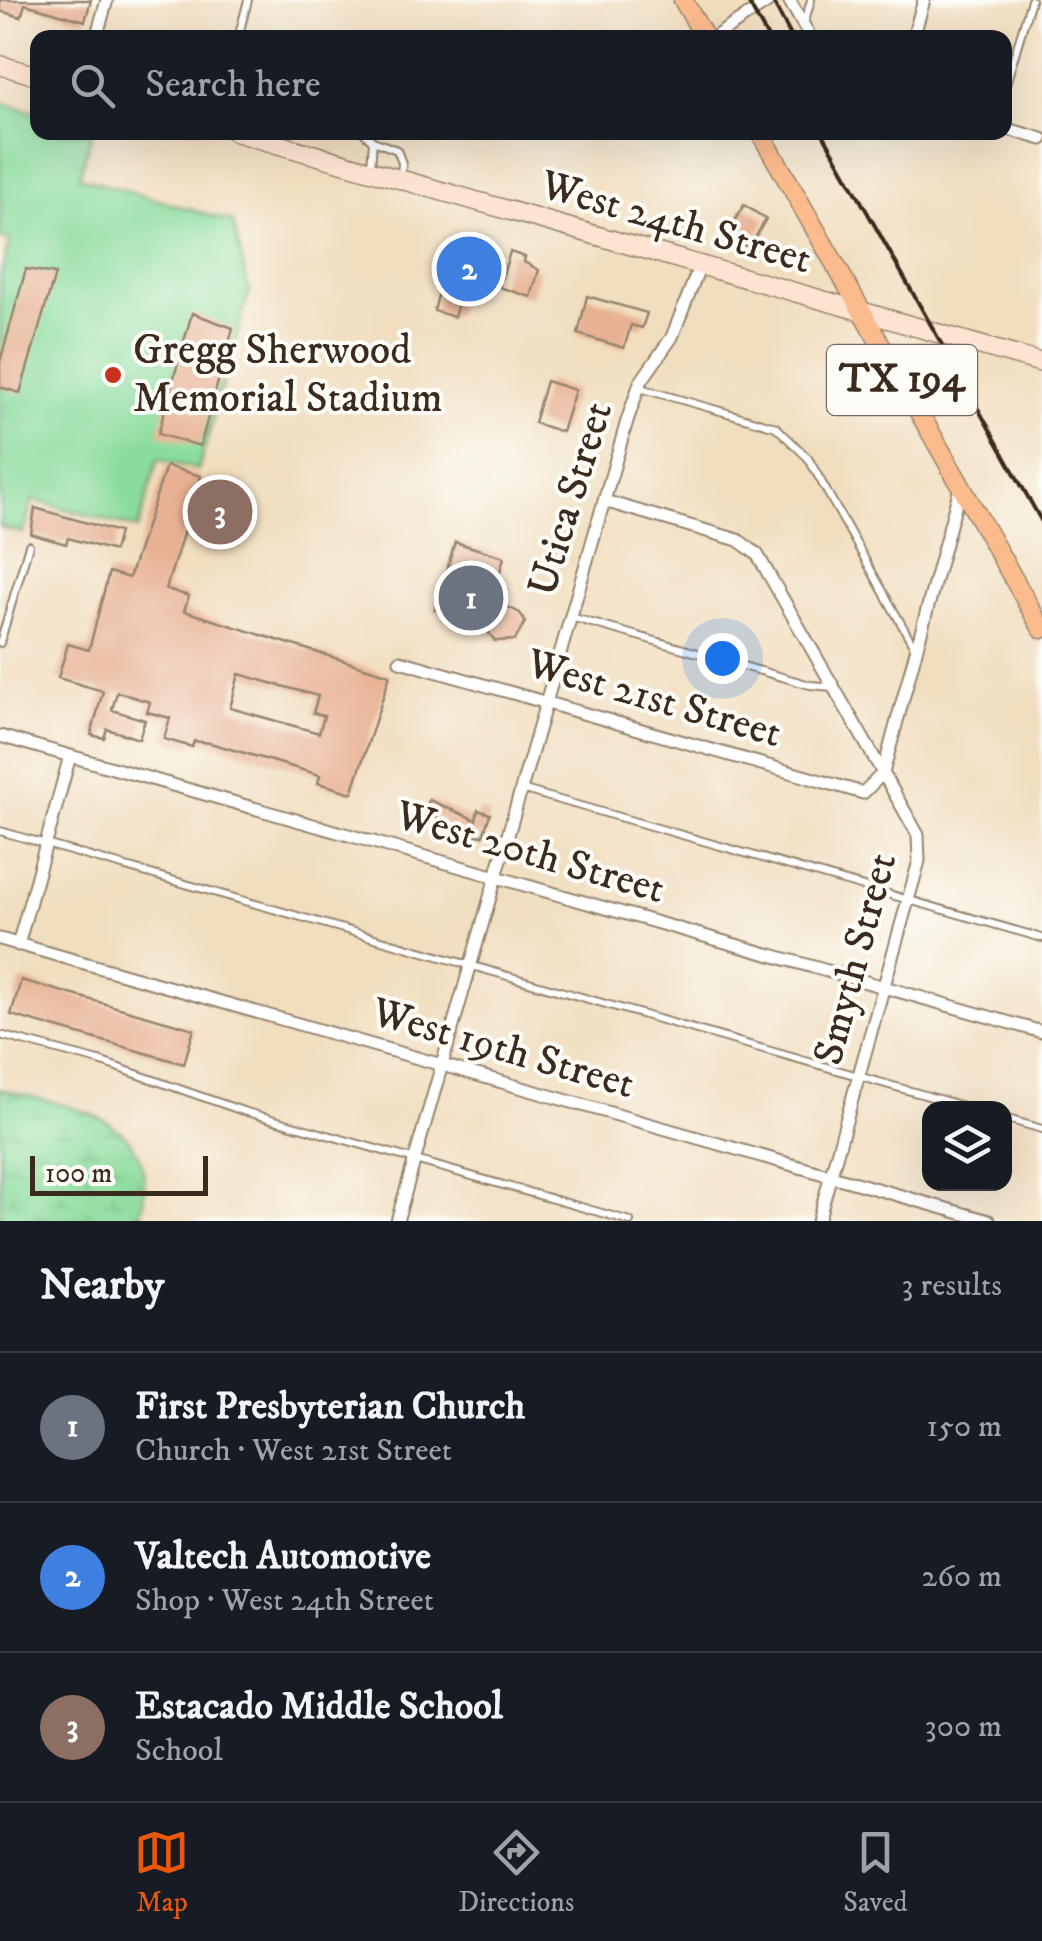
<!DOCTYPE html>
<meta charset="utf-8">
<style>
body{margin:0;font-family:"IM FELL DW Pica",serif;background:#242831;color:#f1f3f6}
.controls{position:absolute;right:30px;bottom:30px;display:grid;overflow:hidden;border-radius:20px;box-shadow:0 10px 40px #0002}
.controls button{width:90px;height:90px;display:grid;place-items:center;padding:0;border:0;border-bottom:2px solid #363941;background:#171b24;color:#f1f3f6;font:50px sans-serif}
.scale{position:absolute;left:30px;bottom:25px;width:178px;box-sizing:border-box;padding-left:10px;border:5px solid #3b2a1e;border-top:0;font-size:28px;line-height:35px;white-space:nowrap;color:#3b2a1e;-webkit-text-stroke:8px #fdfcf7;paint-order:stroke}
.you{position:absolute;left:722px;top:658px;width:35px;height:35px;margin:-25px;border:8px solid #fff;border-radius:50%;background:#1a73e8;box-shadow:0 0 0 15px #1a73e833}
.badge{display:grid;place-items:center;width:65px;height:65px;border-radius:50%;background:#ea580c;color:#fff;font-size:32px;font-weight:700}
.pin{position:absolute;translate:-50% -50%;border:5px solid #fff;box-shadow:0 2px 10px #0006}
.list{margin:0;padding:0;list-style:none}
h2{display:flex;justify-content:space-between;align-items:center;height:130px;margin:0;padding:0 40px;font-size:42px}
h2 small{font-size:32px;font-weight:400;color:#9ea1a6}
.list li{display:grid;grid-template-columns:65px 1fr auto;gap:30px;align-items:center;box-sizing:border-box;height:150px;padding:0 40px;border-top:2px solid #363941}
.list b{display:block;font-size:38px;white-space:nowrap}
.list p{margin:0;font-size:32px;white-space:nowrap;color:#9ea1a6}
.list em{font-size:32px;font-style:normal;color:#9ea1a6}
.icon{flex:none;width:55px;height:55px;fill:none;stroke:currentColor;stroke-width:2;stroke-linecap:round;stroke-linejoin:round}
.map{position:relative;flex:none;width:1042px;height:1221px;overflow:hidden}
.search{position:absolute;background:#171b24;box-shadow:0 10px 40px #0002;left:30px;right:30px;top:30px;height:110px;display:flex;align-items:center;gap:25px;box-sizing:border-box;padding:0 35px;border-radius:20px;color:#9ea1a6;font-size:38px}
.sheet{height:580px;background:#171b24}
nav{display:flex;justify-content:space-around;align-items:center;box-sizing:border-box;height:140px;border-top:2px solid #363941;background:#171b24;font-size:28px;color:#9ea1a6}
nav a{display:grid;justify-items:center;gap:5px}
nav .on{color:#ea580c}
.map>svg:first-child{display:block}
</style>
<div class="map">
<svg width="1042" height="1221" viewBox="0 0 1042 1221">
<defs>
<pattern id="wetland-marsh" width="20" height="14" patternUnits="userSpaceOnUse" patternTransform="scale(2.5)"><rect width="20" height="14" fill="#8adc9c"/><path d="M1 5h8M5 5V1M11 12h8M15 12V8" fill="none" stroke="#78bd86"/></pattern>
</defs>
<rect width="100%" height="100%" fill="#fdfcf7"/>
<filter id="ink" filterUnits="userSpaceOnUse"><feTurbulence type="fractalNoise" baseFrequency=".01" numOctaves="2"/><feDisplacementMap in="SourceGraphic" scale="20" xChannelSelector="R" yChannelSelector="G"/><feConvolveMatrix kernelMatrix="1 2 1 2 8 2 1 2 1" color-interpolation-filters="sRGB"/></filter>
<filter id="wash" filterUnits="userSpaceOnUse"><feTurbulence type="fractalNoise" baseFrequency=".0048" numOctaves="4" result="noise"/><feDisplacementMap in="SourceGraphic" scale="40" xChannelSelector="R" yChannelSelector="G"/><feGaussianBlur stdDeviation="2.25" result="paint"/><feColorMatrix in="noise" values="0 0 0 0 0 0 0 0 0 0 0 0 0 0 0 0 0 1.4 0 .05"/><feComposite in="paint" operator="in"/></filter>
<g filter="url(#wash)">
<rect width="100%" height="100%" fill="#f1debf"/>
<path fill="url(#wetland-marsh)" stroke="#62835d" stroke-width="2.5" d="M 0,1089 C 76,1109 167,1116 139,1221 L 0,1221 Z"/>
<path fill="#8adc9c" stroke="#62835d" stroke-width="2.5" d="M 0,102 L 37,113 L 38,132 L 92,133 L 79,177 L 233,222 L 249,292 L 198,470 L 158,459 L 138,529 L 33,500 L 23,533 L 0,527 L 0,276 L 10,241 L 0,238 Z"/>
<g id="blocks">
<path fill="#e8b193" fill-rule="evenodd" d="M 0,0 L 91,0 L 85,21 L 25,4 L 21,17 L 0,11 Z
M 744,205 L 766,219 L 749,248 L 727,235 Z
M 460,248 L 487,256 L 477,290 L 463,286 L 454,317 L 434,311 L 442,281 L 450,284 Z
M 510,252 L 525,257 L 524,262 L 539,270 L 531,297 L 499,287 Z
M 26,269 L 55,274 L 20,393 L 0,387 L 0,362 Z
M 587,296 L 647,313 L 642,328 L 631,325 L 624,348 L 578,334 Z
M 192,313 L 233,328 L 200,446 L 158,434 Z
M 546,381 L 575,390 L 562,432 L 534,423 Z
M 166,466 L 201,476 L 166,589 L 189,596 L 184,611 L 390,675 L 352,793 L 318,783 L 320,775 L 210,743 L 194,741 L 192,747 L 164,739 L 170,718 L 147,712 L 150,702 L 117,692 L 112,710 L 145,720 L 139,739 L 107,729 L 104,738 L 91,735 L 103,691 L 58,678 L 68,644 L 89,650 L 109,572 L 129,578 ZM 239,674 L 318,696 L 313,713 L 324,716 L 319,733 L 230,708 Z
M 35,508 L 119,532 L 114,551 L 68,538 L 66,544 L 31,534 Z
M 455,542 L 504,557 L 496,586 L 507,590 L 502,604 L 520,613 L 525,622 L 515,640 L 495,641 L 482,624 L 435,610 Z
M 429,800 L 476,820 L 478,810 L 490,814 L 483,836 L 461,833 L 442,825 L 443,820 L 425,814 Z
M 21,980 L 194,1029 L 184,1064 L 11,1015 Z"/>
</g>
</g>
<g filter="url(#ink)">
<use href="#blocks" fill-opacity="0" stroke="#96846e" stroke-width="2.5"/>
<g fill="none" stroke-linecap="round" stroke-linejoin="round">
<g stroke="#96846e" stroke-width="10">
<path id="service" d="M 804,24 L 811,0
M 238,38 L 248,0
M 1004,91 L 1031,0
M 363,132 L 373,141 L 371,166
M 373,141 L 397,150 L 402,163 L 401,177
M 640,388 L 776,427 L 808,458 L 916,650
M 571,617 L 810,685 L 833,687
M 0,643 L 29,545
M 521,789 L 1042,938
M 0,831 L 970,1108
M 0,1035 L 99,1061 L 243,1111 L 630,1221
M 1004,1118 L 1042,1129"/>
</g>
<g stroke="#96846e" stroke-width="15">
<path id="minor" d="M 789,0 L 811,38
M 96,38 L 107,0
M 713,38 L 771,0
M 913,38 L 924,0
M 1004,128 L 1042,139
M 400,661 L 863,793 L 883,773 L 757,554 L 738,540 L 604,501
M 0,736 L 1042,1032
M 0,939 L 989,1221
M 18,945 L 70,756
M 397,1221 L 627,421 L 640,383 L 672,337 L 699,268
M 818,1221 L 919,861 L 918,835 L 883,773 L 960,488"/>
</g>
<g stroke="#96846e" stroke-width="21">
<path id="secondary" d="M 0,65 L 38,76
M 235,132 L 1042,363"/>
</g>
<g stroke="#96846e" stroke-width="21">
<path id="primary" d="M 683,0 L 705,38
M 760,132 L 1042,629"/>
</g>
<use href="#service" stroke="#fff" stroke-width="6"/>
<use href="#minor" stroke="#fff" stroke-width="11"/>
<use href="#secondary" stroke="#fde4d1" stroke-width="18"/>
<use href="#primary" stroke="#fbbb8d" stroke-width="18"/>
<path stroke="#3b2a1e" stroke-width="4" d="M 747,0 L 768,38
M 772,0 L 792,38
M 822,132 L 1042,522"/>
</g>
</g>
<circle fill="#c8321e" stroke="#fdfcf7" stroke-width="4" cx="113" cy="375" r="10"/>
<g text-anchor="middle" dominant-baseline="central" stroke-width="8" stroke-linejoin="round" paint-order="stroke">
<rect fill="#fdfcf7" stroke="#75695f" stroke-width="2.5" x="827" y="345" width="150" height="70" rx="8"/>
<g font-size="40" font-weight="bold" fill="#3b2a1e">
<text x="902" y="380">TX 194</text>
</g>
<g font-size="42" fill="#3b2a1e" stroke="#fdfcf7">
<text transform="translate(676 223) rotate(16)">West 24th Street</text>
<text transform="translate(571 499) rotate(-73)">Utica Street</text>
<text transform="translate(654 699) rotate(16)">West 21st Street</text>
<text transform="translate(530 853) rotate(16)">West 20th Street</text>
<text transform="translate(856 959) rotate(-75)">Smyth Street</text>
<text transform="translate(503 1049) rotate(16)">West 19th Street</text>
</g>
<g font-size="42" fill="#3b2a1e" stroke="#fdfcf7" text-anchor="start">
<text x="133" y="351">Gregg Sherwood<tspan x="133" dy="48">Memorial Stadium</tspan></text>
</g>
</g>
</svg>
<div class="controls">
<button><svg class="icon" aria-label="layers" viewBox="0 0 24 24"><path d="M12 4l9 5-9 5-9-5zM3 14l9 5 9-5"/></svg></button>
</div>
<div class="scale">100 m</div>
<div class="you"></div>
<div class="pin badge" style="left:471px;top:598px;background:#6b7280">1</div>
<div class="pin badge" style="left:469px;top:269px;background:#3f7fe0">2</div>
<div class="pin badge" style="left:220px;top:512px;background:#8d6e63">3</div>
<div class="search"><svg class="icon" aria-label="search" viewBox="0 0 24 24"><circle cx="10" cy="10" r="6"/><path d="M15 15l6 6"/></svg>Search here</div>
</div>
<section class="sheet">
<h2>Nearby<small>3 results</small></h2>
<ul class="list">
<li><span class="badge" style="background:#6b7280">1</span><div><b>First Presbyterian Church</b><p>Church · West 21st Street</p></div><em>150 m</em></li>
<li><span class="badge" style="background:#3f7fe0">2</span><div><b>Valtech Automotive</b><p>Shop · West 24th Street</p></div><em>260 m</em></li>
<li><span class="badge" style="background:#8d6e63">3</span><div><b>Estacado Middle School</b><p>School</p></div><em>300 m</em></li>
</ul>
</section>
<nav>
<a class="on"><svg class="icon" aria-label="map" viewBox="0 0 24 24"><path d="M3 6l6-2 6 2 6-2v14l-6 2-6-2-6 2zM9 4v14M15 6v14"/></svg>Map</a>
<a><svg class="icon" aria-label="directions" viewBox="0 0 24 24"><path d="M12 3l9 9-9 9-9-9zM9 14v-3h6M13 9l2 2-2 2"/></svg>Directions</a>
<a><svg class="icon" aria-label="saved" viewBox="0 0 24 24"><path d="M7 4h10v16l-5-4-5 4z"/></svg>Saved</a>
</nav>
